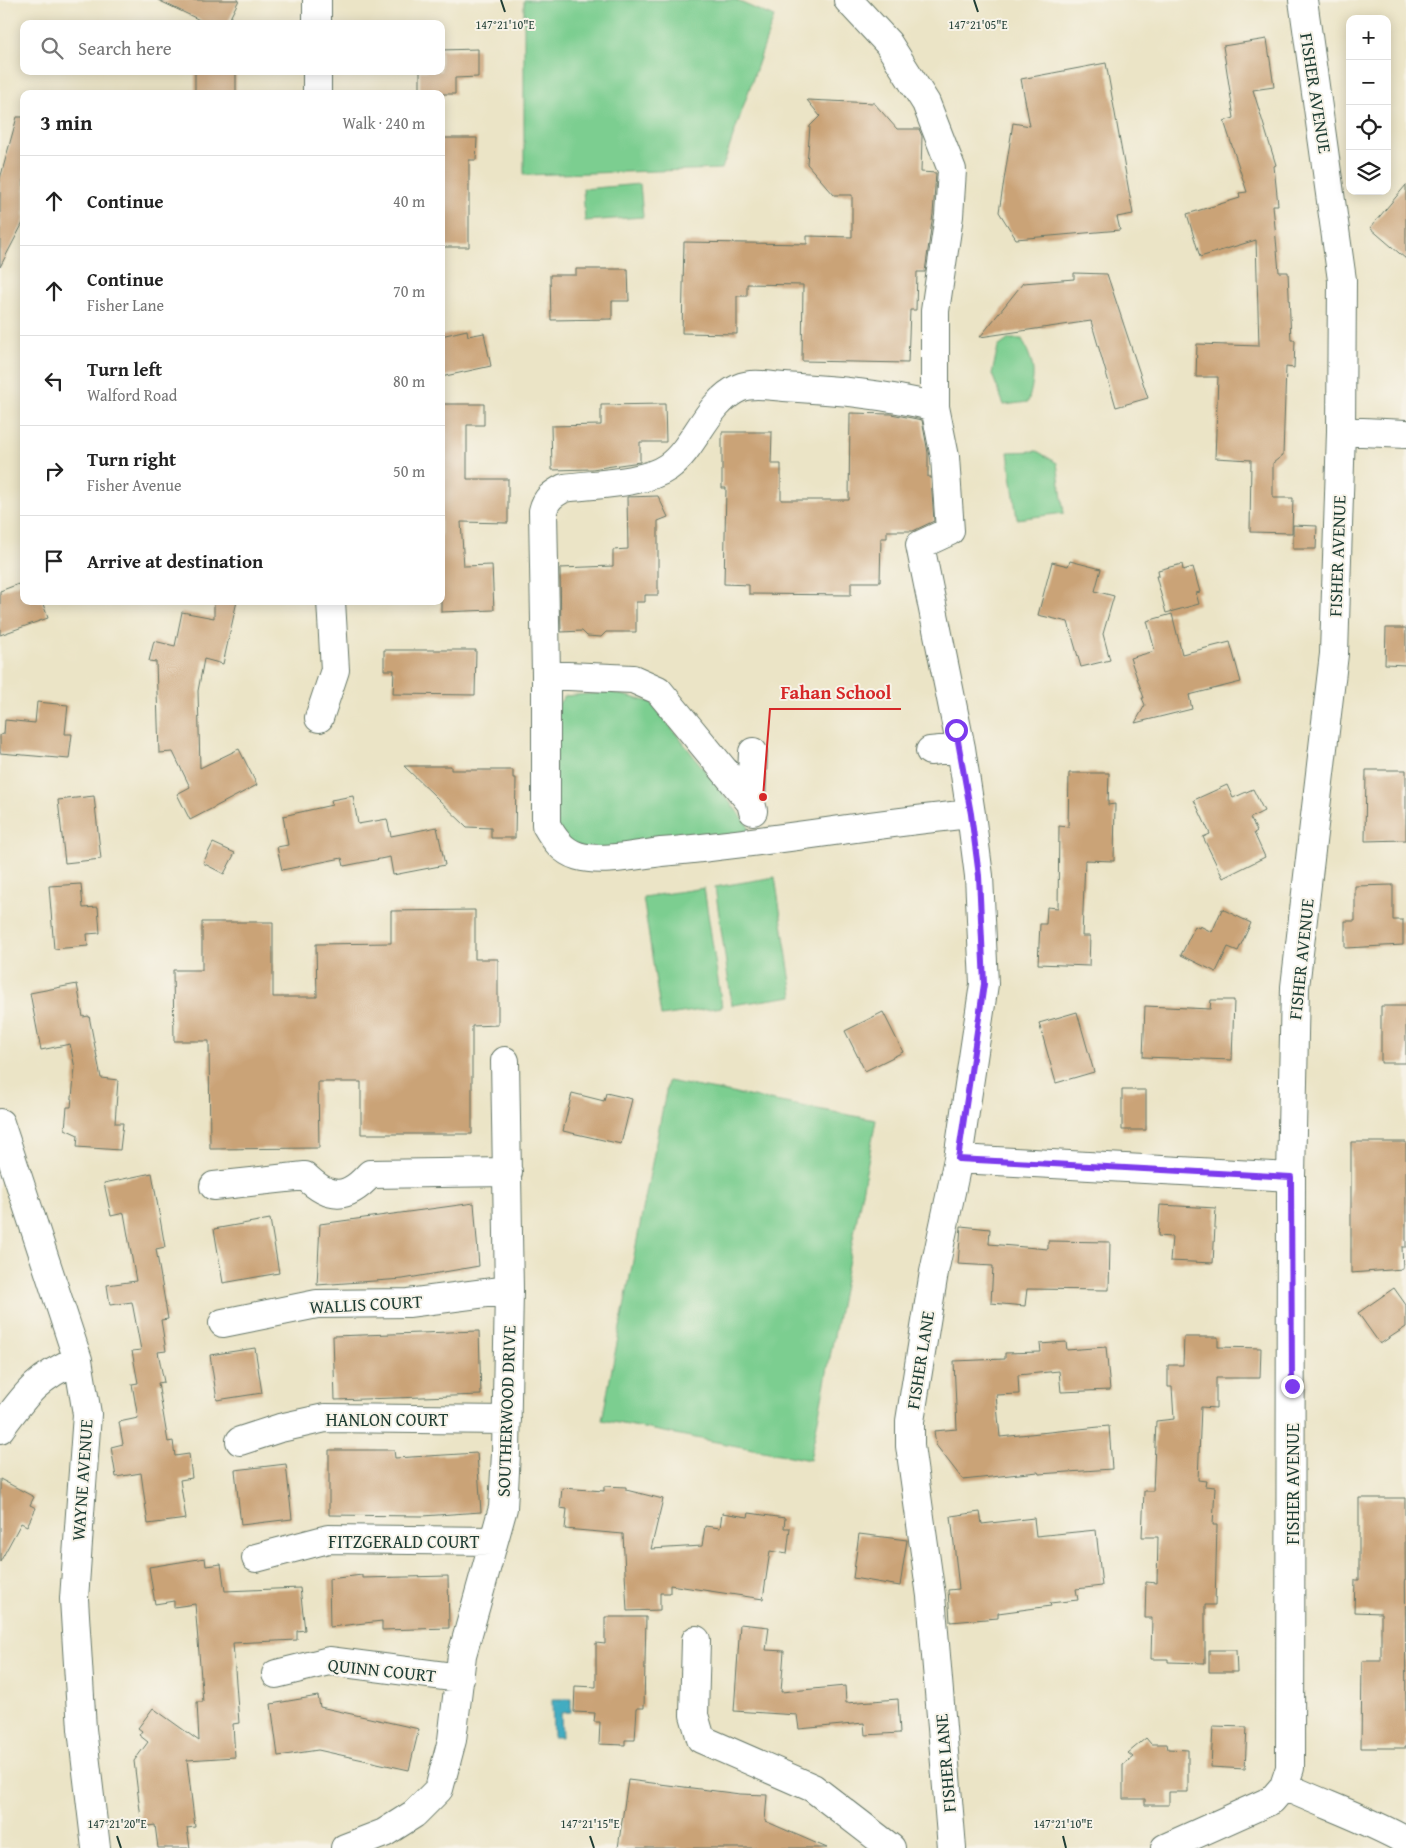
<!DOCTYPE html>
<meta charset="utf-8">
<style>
body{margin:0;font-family:"Gentium Book Plus",serif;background:#f6f6f6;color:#222}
.controls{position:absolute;right:15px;top:15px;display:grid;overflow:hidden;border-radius:10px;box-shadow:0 2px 12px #0003}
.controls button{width:45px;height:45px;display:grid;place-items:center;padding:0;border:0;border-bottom:1px solid #e0e0e0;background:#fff;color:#222;font:25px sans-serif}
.stop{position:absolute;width:15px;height:15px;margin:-11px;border:4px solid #7c3aed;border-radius:50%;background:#fff}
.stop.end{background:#7c3aed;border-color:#fff;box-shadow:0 1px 5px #0008}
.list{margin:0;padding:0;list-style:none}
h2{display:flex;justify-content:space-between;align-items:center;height:65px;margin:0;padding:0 20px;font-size:21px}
h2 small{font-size:16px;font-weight:400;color:#767676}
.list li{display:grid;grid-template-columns:32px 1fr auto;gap:15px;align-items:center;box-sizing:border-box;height:90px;padding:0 20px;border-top:1px solid #e0e0e0}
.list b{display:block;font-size:19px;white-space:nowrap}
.list p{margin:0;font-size:16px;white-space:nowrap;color:#767676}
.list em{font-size:16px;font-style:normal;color:#767676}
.icon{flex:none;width:28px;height:28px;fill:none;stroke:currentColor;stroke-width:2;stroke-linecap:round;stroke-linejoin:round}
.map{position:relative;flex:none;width:1406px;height:1848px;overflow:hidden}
.search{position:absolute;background:#fff;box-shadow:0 2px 12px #0003;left:20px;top:20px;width:425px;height:55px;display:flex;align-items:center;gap:12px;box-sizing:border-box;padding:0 18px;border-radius:10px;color:#767676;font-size:19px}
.panel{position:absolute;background:#fff;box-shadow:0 2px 12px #0003;left:20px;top:90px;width:425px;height:515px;border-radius:10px}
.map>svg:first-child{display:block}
</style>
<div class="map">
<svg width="1406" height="1848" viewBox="0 0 1406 1848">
<rect width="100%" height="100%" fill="#f7f3e8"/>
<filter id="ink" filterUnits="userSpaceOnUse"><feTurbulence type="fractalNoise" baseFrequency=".02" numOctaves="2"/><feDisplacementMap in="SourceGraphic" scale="10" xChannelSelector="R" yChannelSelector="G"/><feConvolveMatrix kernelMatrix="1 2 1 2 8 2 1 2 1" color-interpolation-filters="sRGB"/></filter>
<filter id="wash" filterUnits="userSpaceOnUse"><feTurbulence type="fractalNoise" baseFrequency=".0096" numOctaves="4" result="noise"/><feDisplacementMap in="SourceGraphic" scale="20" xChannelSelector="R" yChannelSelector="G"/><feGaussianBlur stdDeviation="1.12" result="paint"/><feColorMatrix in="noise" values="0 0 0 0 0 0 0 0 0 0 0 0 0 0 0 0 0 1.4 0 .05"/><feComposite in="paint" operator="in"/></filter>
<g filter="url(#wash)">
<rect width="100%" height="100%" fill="#ebe4c6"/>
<path fill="#7bce90" stroke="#4d8662" d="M 524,0 L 735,0 L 774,17 L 722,169 L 524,175 Z
M 640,184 L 643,217 L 585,221 L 583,189 Z
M 1009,339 L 1022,339 C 1035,366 1036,374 1028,402 L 1004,405 L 992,374 L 998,347 Z
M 1037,451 L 1057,463 L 1064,513 L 1017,519 L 1008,452 Z
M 610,692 L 651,702 L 748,825 L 749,838 L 597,853 L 570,842 L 556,827 L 554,709 L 565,696 Z
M 775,877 L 793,996 L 732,1005 L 715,887 Z
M 704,888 L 722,1007 L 661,1016 L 643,897 Z
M 668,1081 L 876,1120 L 810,1460 L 602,1420 Z"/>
<path fill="#42acc1" stroke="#30747a" d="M 552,1699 L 571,1699 L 571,1712 L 561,1713 L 562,1737 L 553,1737 Z"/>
<g id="blocks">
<path fill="#caa377" d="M 158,0 L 239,0 L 227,24 L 208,24 Z
M 1267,39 L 1274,87 L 1253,90 L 1276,165 L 1274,166 L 1278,205 L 1273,205 L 1279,272 L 1288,272 L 1291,340 L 1295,340 L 1294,368 L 1286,367 L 1283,455 L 1273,463 L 1273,498 L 1293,498 L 1292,533 L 1250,532 L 1251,460 L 1215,458 L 1218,377 L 1196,377 L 1197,344 L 1259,346 L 1256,240 L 1200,257 L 1187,214 L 1240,198 L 1239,193 L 1247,192 L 1224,121 L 1234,118 L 1223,46 Z
M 478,49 L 478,77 L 455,78 L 455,94 L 420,94 L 420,71 L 441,71 L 441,50 Z
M 1106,63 L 1133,214 L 1117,217 L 1120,230 L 1016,239 L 999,212 L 1013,123 L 1030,126 L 1021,79 Z
M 195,71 L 236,71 L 236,94 L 195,94 Z
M 807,100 L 874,103 L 897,129 L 919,129 L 922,136 L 921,172 L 936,173 L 933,214 L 925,272 L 917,272 L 916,310 L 910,310 L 908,363 L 802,361 L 803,285 L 747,284 L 747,296 L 737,296 L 737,334 L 682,333 L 684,242 L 807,244 L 807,236 L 852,237 L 852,195 L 834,195 L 807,164 L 810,126 L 820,116 Z
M 17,117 L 24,117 L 24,221 L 0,267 L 0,179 Z
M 441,138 L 477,138 L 476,160 L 469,160 L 469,247 L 441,247 Z
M 1406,185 L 1406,259 L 1370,228 Z
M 576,269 L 628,269 L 629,301 L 612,301 L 612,319 L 551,320 L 550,275 L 576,275 Z
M 1074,273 L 1107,274 L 1148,398 L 1116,407 L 1091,321 L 980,337 L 1023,283 L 1074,279 Z
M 467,330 L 468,336 L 484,333 L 491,366 L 441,377 L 441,336 Z
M 441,404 L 484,404 L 484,425 L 467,425 L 467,479 L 508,479 L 508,523 L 461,522 L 464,566 L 492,565 L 494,610 L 441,612 Z
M 665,404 L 666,442 L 640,442 L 640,462 L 592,469 L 552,470 L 551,426 L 601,425 L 601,405 Z
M 850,413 L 891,414 L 922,420 L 928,453 L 928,477 L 931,477 L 934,521 L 913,531 L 887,531 L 887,538 L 881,538 L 880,582 L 851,582 L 851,595 L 749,594 L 749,585 L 724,584 L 726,488 L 722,488 L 722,432 L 772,432 L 771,464 L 781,464 L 781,500 L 849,500 Z
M 658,496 L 668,517 L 658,521 L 658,595 L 645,595 L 645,602 L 636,602 L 636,632 L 606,632 L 601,637 L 587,636 L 582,631 L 561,632 L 560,568 L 613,566 L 613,550 L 628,549 L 627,497 Z
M 1293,525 L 1317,526 L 1316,549 L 1293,549 Z
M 1070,561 L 1101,569 L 1095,591 L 1114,596 L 1103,634 L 1110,660 L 1081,667 L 1068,622 L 1038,615 L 1052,562 L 1068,566 Z
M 1182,564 L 1183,570 L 1193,567 L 1200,592 L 1196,593 L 1199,604 L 1166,613 L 1156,576 L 1159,576 L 1158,570 Z
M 24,582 L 24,601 L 42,601 L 48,618 L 0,635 L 0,591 Z
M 214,601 L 237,601 L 223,664 L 204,659 L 198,691 L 200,768 L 239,749 L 257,785 L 190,820 L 177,794 L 190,787 L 173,752 L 159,753 L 156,662 L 149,661 L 154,641 L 175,646 L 182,612 L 214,618 Z
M 1172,614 L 1182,654 L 1230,642 L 1241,682 L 1189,695 L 1192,709 L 1135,723 L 1145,705 L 1142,698 L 1144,698 L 1130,658 L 1155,651 L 1147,621 Z
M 1386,628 L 1406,628 L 1406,665 L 1385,664 Z
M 384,650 L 476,650 L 475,695 L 393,694 L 394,670 L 384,670 Z
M 37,702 L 68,705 L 65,734 L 72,734 L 69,759 L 0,753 L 0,735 L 4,734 L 5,720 L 35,723 Z
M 404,766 L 451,766 L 451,770 L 513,770 L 513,778 L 516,778 L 515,838 L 491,838 L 491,828 L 467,827 Z
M 1366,770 L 1406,770 L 1406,840 L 1365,841 Z
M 1069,773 L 1109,773 L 1108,805 L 1115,804 L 1114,861 L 1085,860 L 1082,936 L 1090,936 L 1089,966 L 1038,964 L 1040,924 L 1046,924 L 1047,907 L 1058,908 L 1059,826 L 1068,827 Z
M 1227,785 L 1233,798 L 1253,789 L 1264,811 L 1250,818 L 1257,831 L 1254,833 L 1265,857 L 1223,878 L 1203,837 L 1210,834 L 1194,800 Z
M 94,796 L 101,859 L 65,863 L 58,800 Z
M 353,796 L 358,824 L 387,819 L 391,836 L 437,827 L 445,865 L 393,875 L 390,857 L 344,866 L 342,858 L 282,870 L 277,847 L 288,845 L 283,816 L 332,805 L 331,800 Z
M 213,843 L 235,853 L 224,874 L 203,863 Z
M 81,884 L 83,908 L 98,907 L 100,933 L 87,934 L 88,946 L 54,949 L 49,886 Z
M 1393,885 L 1393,920 L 1403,920 L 1403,945 L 1345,948 L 1345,921 L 1355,921 L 1355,886 Z
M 1222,909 L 1251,923 L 1238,951 L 1228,947 L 1216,972 L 1181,955 L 1195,926 L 1199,928 L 1200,926 L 1212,932 Z
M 475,910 L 475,959 L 498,959 L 498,1025 L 472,1026 L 472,1134 L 361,1134 L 361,1082 L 318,1082 L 319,1148 L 210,1149 L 209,1041 L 174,1041 L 173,970 L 202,970 L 202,922 L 273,922 L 273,997 L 317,997 L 316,944 L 391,943 L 391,911 Z
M 77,984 L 83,1017 L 89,1016 L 101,1078 L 118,1080 L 115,1123 L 123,1123 L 120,1150 L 77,1147 L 78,1135 L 65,1129 L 67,1107 L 71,1107 L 75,1068 L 70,1044 L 41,1050 L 30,993 Z
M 1211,1000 L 1234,1000 L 1232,1060 L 1143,1057 L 1145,1006 L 1210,1009 Z
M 1381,1006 L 1406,1006 L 1406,1063 L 1381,1063 Z
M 883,1012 L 903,1052 L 865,1071 L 845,1031 Z
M 1077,1012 L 1094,1072 L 1056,1083 L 1039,1023 Z
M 1122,1090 L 1146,1090 L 1146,1130 L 1122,1130 Z
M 572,1093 L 604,1101 L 606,1093 L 632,1099 L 621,1144 L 563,1131 Z
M 1351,1142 L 1406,1142 L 1406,1247 L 1402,1247 L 1403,1269 L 1351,1273 Z
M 152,1173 L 165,1247 L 156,1249 L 168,1319 L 161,1320 L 166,1351 L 158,1352 L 164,1382 L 158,1383 L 168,1442 L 173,1441 L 175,1456 L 189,1454 L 192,1478 L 180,1480 L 186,1519 L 148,1524 L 141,1473 L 116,1477 L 111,1447 L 123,1444 L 119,1422 L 138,1418 L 132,1384 L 138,1383 L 132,1351 L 141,1350 L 132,1302 L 110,1305 L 107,1285 L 136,1281 L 124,1213 L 111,1216 L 104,1183 Z
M 474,1203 L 479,1266 L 403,1279 L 317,1285 L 320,1224 Z
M 1160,1205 L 1216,1208 L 1213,1263 L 1170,1261 L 1172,1237 L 1158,1236 Z
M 270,1219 L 279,1273 L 223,1283 L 214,1229 Z
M 961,1226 L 990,1229 L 989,1244 L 1048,1249 L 1048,1241 L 1110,1242 L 1109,1290 L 1027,1289 L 1025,1306 L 991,1303 L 993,1266 L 958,1264 Z
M 1394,1288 L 1406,1305 L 1406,1327 L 1380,1344 L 1358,1313 Z
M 479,1331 L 481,1395 L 335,1400 L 333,1336 Z
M 1184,1337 L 1218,1337 L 1218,1347 L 1261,1348 L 1260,1378 L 1216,1378 L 1216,1408 L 1201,1407 L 1198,1480 L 1206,1481 L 1205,1486 L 1215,1487 L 1213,1525 L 1217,1525 L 1215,1605 L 1205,1605 L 1205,1663 L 1168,1662 L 1168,1659 L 1151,1659 L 1152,1618 L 1145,1618 L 1146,1582 L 1157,1583 L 1158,1537 L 1142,1537 L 1144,1491 L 1153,1491 L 1156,1421 L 1174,1419 L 1172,1387 L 1168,1387 L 1168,1365 L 1183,1365 Z
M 1066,1342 L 1067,1350 L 1106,1347 L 1110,1390 L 1061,1392 L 1059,1371 L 1018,1375 L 1019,1394 L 996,1395 L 1000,1437 L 1109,1426 L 1112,1469 L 1039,1474 L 1038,1472 L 963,1480 L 936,1445 L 934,1431 L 957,1429 L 954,1361 L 1005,1359 L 1005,1353 L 1041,1352 L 1040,1344 Z
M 255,1348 L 262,1393 L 217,1400 L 210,1355 Z
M 329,1450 L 394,1450 L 395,1458 L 477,1453 L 481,1512 L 423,1516 L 329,1515 Z
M 286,1464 L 292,1519 L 241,1525 L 235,1470 Z
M 0,1479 L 34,1497 L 30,1505 L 36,1508 L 27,1526 L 21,1523 L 0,1562 Z
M 604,1486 L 626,1487 L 626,1490 L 663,1499 L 651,1549 L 702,1546 L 705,1526 L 720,1528 L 722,1513 L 748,1517 L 749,1513 L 785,1518 L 784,1528 L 790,1528 L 787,1554 L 770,1551 L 763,1599 L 670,1585 L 670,1593 L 660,1593 L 660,1610 L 627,1611 L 623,1534 L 565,1529 L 567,1509 L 560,1508 L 562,1488 L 604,1491 Z
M 1359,1498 L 1405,1498 L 1406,1748 L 1361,1748 L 1362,1661 L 1381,1661 L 1381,1613 L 1354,1612 L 1355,1580 L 1359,1580 Z
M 980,1512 L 982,1524 L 1034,1518 L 1036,1536 L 1096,1530 L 1102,1586 L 1076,1589 L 1078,1600 L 1050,1603 L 1051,1606 L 998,1613 L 998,1618 L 950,1622 L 948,1590 L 959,1589 L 951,1516 Z
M 859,1534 L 907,1540 L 900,1586 L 853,1578 Z
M 205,1558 L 206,1566 L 221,1564 L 225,1591 L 300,1588 L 305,1630 L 297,1631 L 297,1640 L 233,1643 L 239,1723 L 233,1724 L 235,1757 L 187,1760 L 195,1827 L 187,1828 L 190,1848 L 158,1848 L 155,1825 L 142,1827 L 134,1761 L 148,1742 L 139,1735 L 142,1731 L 138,1728 L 153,1708 L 199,1741 L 197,1702 L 203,1702 L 195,1604 L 174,1607 L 174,1601 L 155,1604 L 149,1567 Z
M 362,1575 L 362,1578 L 448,1576 L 449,1628 L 382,1630 L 382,1621 L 330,1627 L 329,1579 Z
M 605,1617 L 646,1617 L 644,1708 L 637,1708 L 635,1740 L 625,1740 L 625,1745 L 599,1744 L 600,1722 L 594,1722 L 595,1713 L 574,1712 L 575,1686 L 596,1687 L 596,1643 L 605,1644 Z
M 740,1624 L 769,1627 L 766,1650 L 784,1651 L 781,1692 L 845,1686 L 846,1703 L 898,1699 L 900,1733 L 865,1735 L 864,1723 L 799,1729 L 797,1715 L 734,1711 Z
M 1209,1650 L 1236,1650 L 1237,1672 L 1209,1672 Z
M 318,1696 L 320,1707 L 419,1729 L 409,1770 L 318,1750 L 278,1756 L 271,1704 Z
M 1213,1726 L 1247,1727 L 1245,1769 L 1211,1767 Z
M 1146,1738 L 1151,1744 L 1167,1744 L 1168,1749 L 1188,1750 L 1188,1792 L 1169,1792 L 1169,1805 L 1145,1805 L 1145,1799 L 1123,1799 L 1123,1765 L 1133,1757 L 1128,1753 Z
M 628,1780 L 740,1794 L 767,1795 L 765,1821 L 827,1848 L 618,1848 Z"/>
</g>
</g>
<g filter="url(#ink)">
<use href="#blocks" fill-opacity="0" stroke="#667767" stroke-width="1"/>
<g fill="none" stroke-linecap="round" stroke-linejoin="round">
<g stroke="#667767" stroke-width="30">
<path id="minor" d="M 848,0 L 888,43 L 926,103 L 952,170 L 949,216 L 935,311 L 935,407 L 945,457 L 950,531 L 920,545 L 961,748 L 971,814 L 979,876 L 984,984 L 958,1159 L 934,1272 L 910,1421 L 910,1446 L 931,1596 L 952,1848
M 317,24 L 317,0
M 317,71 L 317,94
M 1341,431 L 1406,434
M 546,675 L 543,511 C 546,498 553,494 564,488 C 593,484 644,484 668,467 C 696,447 706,403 739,388 C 752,382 770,386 784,387 C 835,390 885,394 935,407
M 319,718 L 335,670 L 331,601
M 930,751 L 961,748
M 751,803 L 658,690 L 633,679 L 546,675 L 546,825 C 554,839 562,851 578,856 C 602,863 636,855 661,852 C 765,843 867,824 971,814
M 753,811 L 751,803 L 753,752
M 0,1123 L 78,1360 L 87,1414 L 74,1599 L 82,1729 L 96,1848
M 958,1159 L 1291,1177
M 214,1186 L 305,1176 C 330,1200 347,1200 370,1174 L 508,1172
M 223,1323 L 317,1304 L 408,1303 L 509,1290
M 0,1429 C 25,1395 38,1376 78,1360
M 240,1441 L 280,1428 L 325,1418 L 507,1420
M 256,1558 L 328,1539 L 493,1541
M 696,1640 L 694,1715 L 701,1739 L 813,1788 L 891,1848
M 276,1674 L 329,1661 L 460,1678
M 1284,1786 C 1325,1805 1367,1819 1406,1841
M 345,1848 L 384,1833 L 414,1814 L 439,1789 L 452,1740 L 462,1655 L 503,1508 L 506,1453 L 509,1290 L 505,1061
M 1165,1848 L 1272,1800 L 1284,1786 L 1290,1768 L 1291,1177 L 1295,987 L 1334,654 L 1341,431 L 1342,280 L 1303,0"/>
</g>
<use href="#minor" stroke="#fff" stroke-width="28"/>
</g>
</g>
<g fill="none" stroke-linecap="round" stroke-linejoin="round" filter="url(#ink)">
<path stroke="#7c3aed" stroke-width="6" d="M 956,730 L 971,814 L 979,876 L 984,984 L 958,1159 L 1291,1177 L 1292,1386"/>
</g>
<path fill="none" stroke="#1f3d34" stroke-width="2" d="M 501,0 L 505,12M 974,0 L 978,12M 117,1836 L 121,1848M 590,1836 L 594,1848M 1063,1836 L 1066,1848"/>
<g text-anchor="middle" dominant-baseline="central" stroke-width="4" stroke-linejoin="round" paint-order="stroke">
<g font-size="18" fill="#1f3d34" stroke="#f7f3e8">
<text transform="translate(1316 93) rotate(81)">FISHER AVENUE</text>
<text transform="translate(1337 556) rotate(-88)">FISHER AVENUE</text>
<text transform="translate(1301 959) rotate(-84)">FISHER AVENUE</text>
<text transform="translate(366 1304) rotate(-3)">WALLIS COURT</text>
<text transform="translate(920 1360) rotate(-81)">FISHER LANE</text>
<text transform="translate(506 1411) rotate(-88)">SOUTHERWOOD DRIVE</text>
<text x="387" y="1419">HANLON COURT</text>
<text transform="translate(82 1480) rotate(-86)">WAYNE AVENUE</text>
<text transform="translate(1292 1484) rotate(-90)">FISHER AVENUE</text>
<text x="404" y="1541">FITZGERALD COURT</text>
<text transform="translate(382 1670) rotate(6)">QUINN COURT</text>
<text transform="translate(945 1763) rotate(-95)">FISHER LANE</text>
</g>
</g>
<g font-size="12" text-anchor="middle" fill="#1f3d34" stroke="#f7f3e8" stroke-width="4" stroke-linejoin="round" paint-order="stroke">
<text x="505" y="29">147°21'10"E</text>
<text x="978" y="29">147°21'05"E</text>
<text x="117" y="1828">147°21'20"E</text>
<text x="590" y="1828">147°21'15"E</text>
<text x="1063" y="1828">147°21'10"E</text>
</g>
<path fill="none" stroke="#d62828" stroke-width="2" d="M763 797L770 709H901"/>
<circle fill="#d62828" stroke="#f7f3e8" stroke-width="2" cx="763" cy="797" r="5"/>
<g font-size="19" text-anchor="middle" font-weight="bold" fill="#d62828" stroke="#f7f3e8" stroke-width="4" stroke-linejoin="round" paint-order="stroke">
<text x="836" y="699">Fahan School</text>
</g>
</svg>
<div class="controls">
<button>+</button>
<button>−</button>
<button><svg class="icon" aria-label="locate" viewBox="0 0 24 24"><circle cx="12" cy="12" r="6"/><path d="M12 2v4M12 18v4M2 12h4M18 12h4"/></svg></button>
<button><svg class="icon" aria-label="layers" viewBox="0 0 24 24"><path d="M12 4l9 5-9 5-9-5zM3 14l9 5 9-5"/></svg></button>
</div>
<div class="stop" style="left:956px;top:730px"></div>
<div class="stop end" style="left:1292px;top:1386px"></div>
<div class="search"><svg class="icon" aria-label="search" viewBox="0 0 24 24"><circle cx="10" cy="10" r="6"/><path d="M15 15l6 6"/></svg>Search here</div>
<section class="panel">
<h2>3 min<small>Walk · 240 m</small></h2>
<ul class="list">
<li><svg class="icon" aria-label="ahead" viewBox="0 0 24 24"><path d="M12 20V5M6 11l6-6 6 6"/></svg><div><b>Continue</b></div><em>40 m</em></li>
<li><svg class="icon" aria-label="ahead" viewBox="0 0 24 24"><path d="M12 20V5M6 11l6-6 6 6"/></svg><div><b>Continue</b><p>Fisher Lane</p></div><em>70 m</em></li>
<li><svg class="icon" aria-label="left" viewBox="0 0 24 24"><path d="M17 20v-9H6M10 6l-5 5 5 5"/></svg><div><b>Turn left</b><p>Walford Road</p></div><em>80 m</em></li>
<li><svg class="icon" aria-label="right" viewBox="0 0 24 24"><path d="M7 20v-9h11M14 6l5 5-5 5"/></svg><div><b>Turn right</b><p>Fisher Avenue</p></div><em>50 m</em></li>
<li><svg class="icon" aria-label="arrive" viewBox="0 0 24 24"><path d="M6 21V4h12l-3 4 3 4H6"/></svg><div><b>Arrive at destination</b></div></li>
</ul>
</section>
</div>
